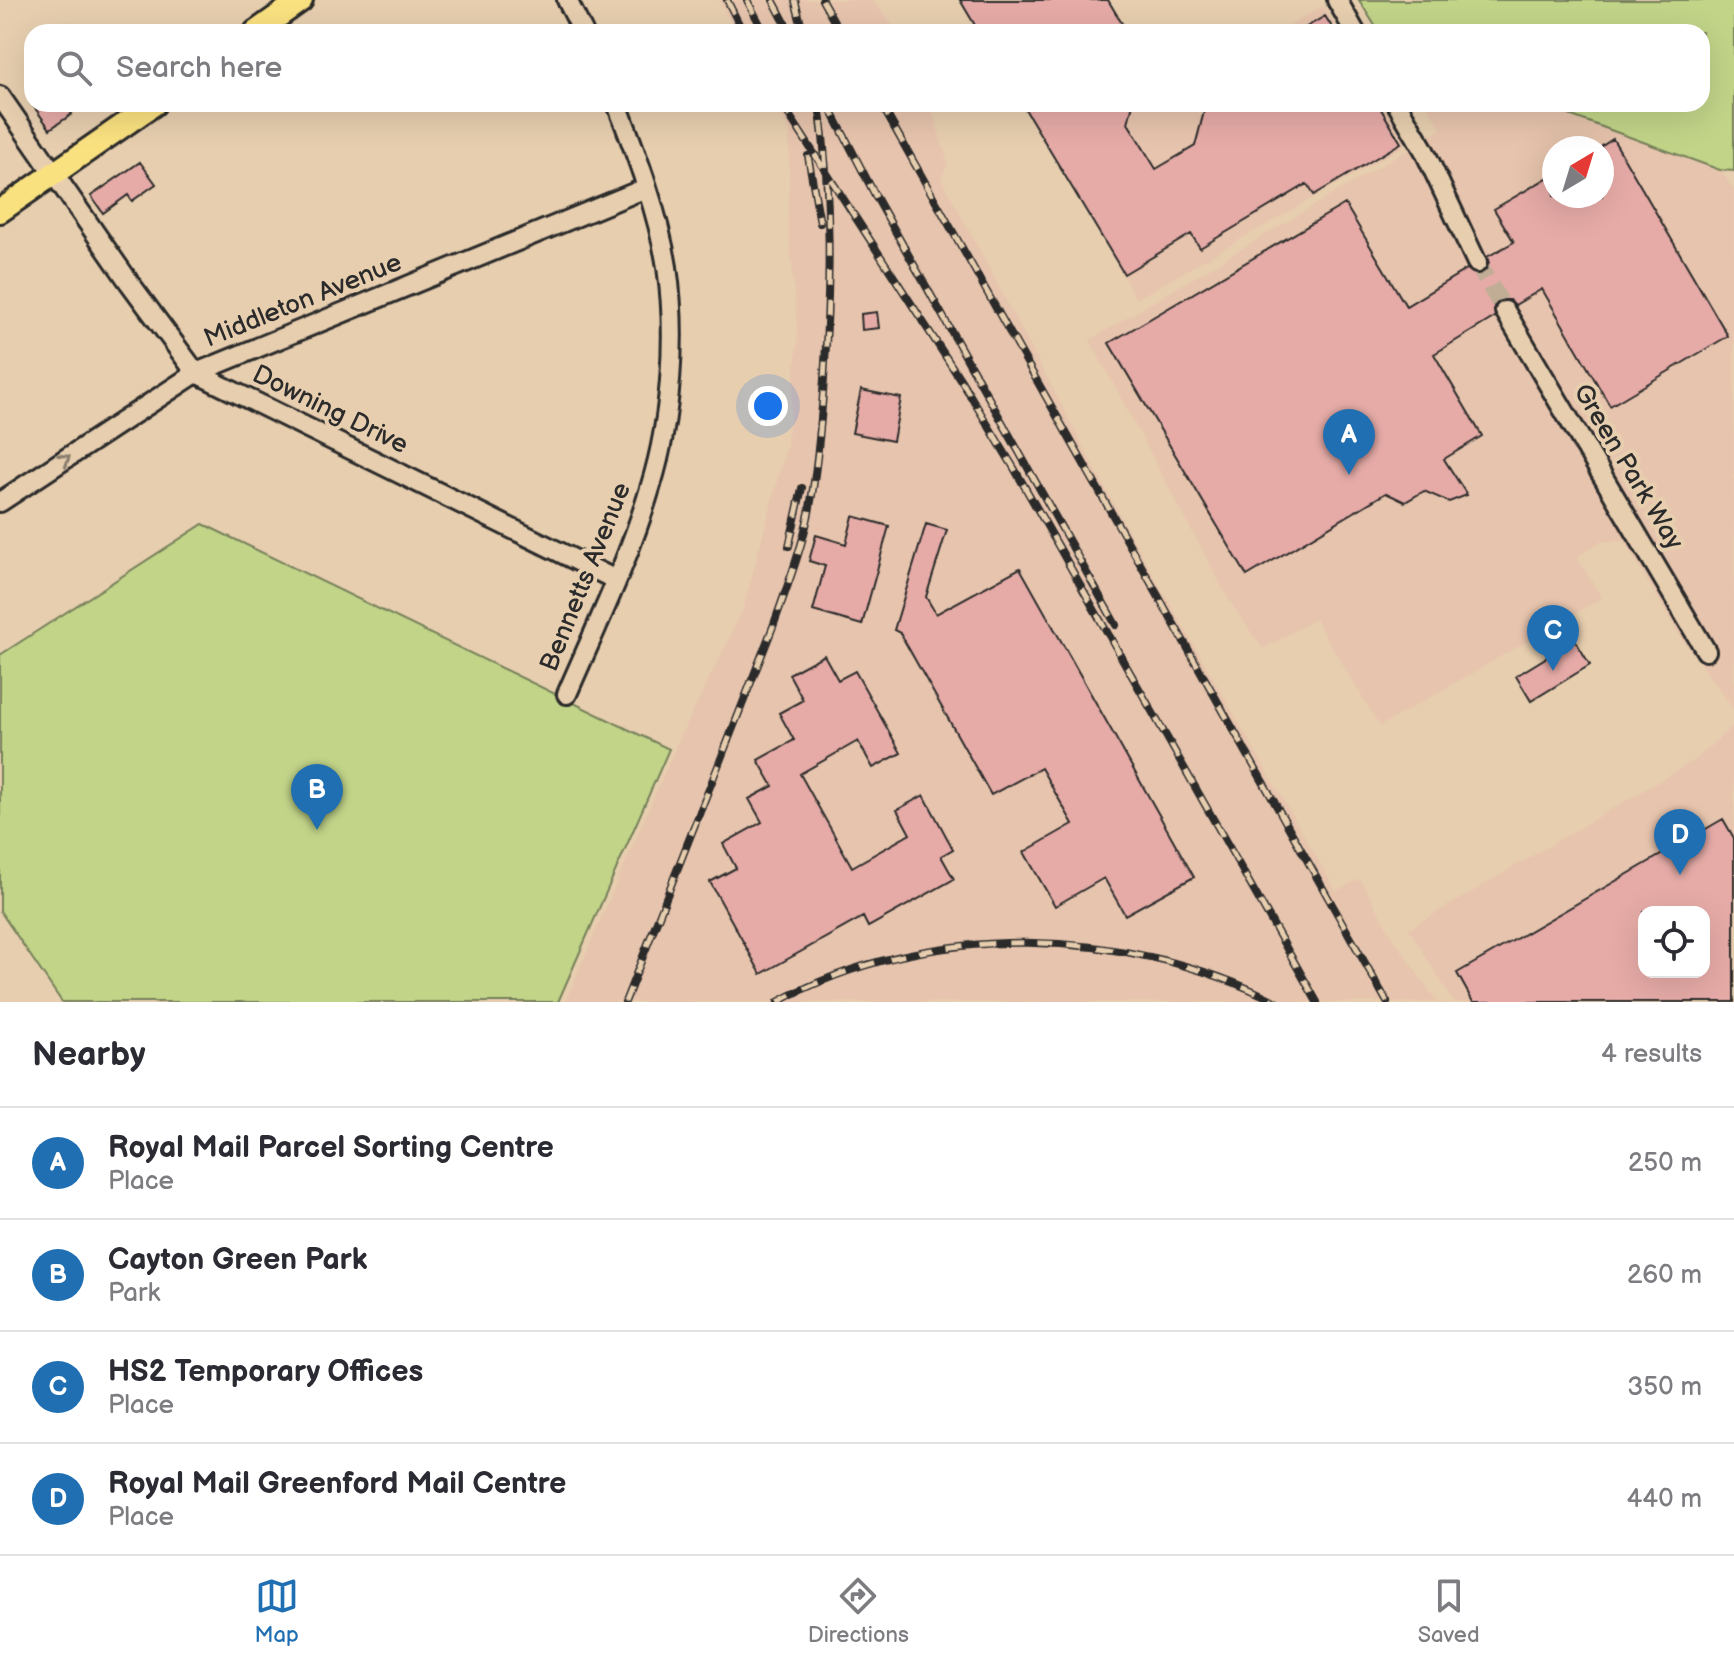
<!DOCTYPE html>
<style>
body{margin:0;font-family:"Balsamiq Sans",sans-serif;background:#f2f2f3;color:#2b2b33}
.controls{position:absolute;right:24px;bottom:24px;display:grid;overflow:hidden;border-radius:16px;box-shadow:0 8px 32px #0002}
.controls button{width:72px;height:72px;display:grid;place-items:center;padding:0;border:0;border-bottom:2px solid #e1e1e2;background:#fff;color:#2b2b33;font:40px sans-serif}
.compass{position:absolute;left:1542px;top:136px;width:72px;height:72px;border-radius:50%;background:#fff;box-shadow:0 8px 32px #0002;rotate:38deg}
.you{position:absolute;left:768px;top:406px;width:28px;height:28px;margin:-20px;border:6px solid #fff;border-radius:50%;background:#1a73e8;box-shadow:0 0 0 12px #1a73e833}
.badge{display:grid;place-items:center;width:52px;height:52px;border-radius:50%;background:#1f6fb2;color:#fff;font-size:26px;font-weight:700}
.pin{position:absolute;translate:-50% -66px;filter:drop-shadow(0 2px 4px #0008)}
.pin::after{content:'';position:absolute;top:42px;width:28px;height:24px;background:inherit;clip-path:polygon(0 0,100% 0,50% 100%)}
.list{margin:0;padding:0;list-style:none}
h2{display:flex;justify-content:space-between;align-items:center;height:104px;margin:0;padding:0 32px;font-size:34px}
h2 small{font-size:26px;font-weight:400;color:#7c7c81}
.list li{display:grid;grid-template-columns:52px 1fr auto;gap:24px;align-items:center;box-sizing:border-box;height:112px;padding:0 32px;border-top:2px solid #e1e1e2}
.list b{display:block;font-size:30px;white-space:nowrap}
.list p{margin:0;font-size:26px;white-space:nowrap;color:#7c7c81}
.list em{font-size:26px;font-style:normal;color:#7c7c81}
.icon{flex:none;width:44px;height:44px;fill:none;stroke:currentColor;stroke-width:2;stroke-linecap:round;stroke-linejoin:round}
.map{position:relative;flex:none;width:1734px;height:1002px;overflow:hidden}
.search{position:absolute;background:#fff;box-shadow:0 8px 32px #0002;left:24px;right:24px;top:24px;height:88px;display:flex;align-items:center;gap:20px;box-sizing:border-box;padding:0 28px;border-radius:24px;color:#7c7c81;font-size:30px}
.sheet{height:552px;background:#fff}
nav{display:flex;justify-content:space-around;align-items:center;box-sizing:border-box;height:112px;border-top:2px solid #e1e1e2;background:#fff;font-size:22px;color:#7c7c81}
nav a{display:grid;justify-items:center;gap:4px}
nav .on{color:#1f6fb2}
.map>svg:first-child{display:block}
</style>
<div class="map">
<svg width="1734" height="1002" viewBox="0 0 1734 1002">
<rect width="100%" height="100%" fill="#e7ceaf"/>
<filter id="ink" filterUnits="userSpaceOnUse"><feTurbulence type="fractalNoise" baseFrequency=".0125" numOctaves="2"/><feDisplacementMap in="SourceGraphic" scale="16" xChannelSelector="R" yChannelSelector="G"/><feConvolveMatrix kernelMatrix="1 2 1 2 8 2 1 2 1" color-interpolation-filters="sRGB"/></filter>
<g filter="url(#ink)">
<path fill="#e7c4ad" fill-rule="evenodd" d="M 719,0 L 872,0 L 898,32 L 736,32 Z
M 1323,6 L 1339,32 L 1279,32 Z
M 775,104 L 930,104 L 948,163 L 941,178 L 1128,531 L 1336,891 L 1360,879 L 1393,938 L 1437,1002 L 565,1002 L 677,744 L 743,610 L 787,445 L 798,338 L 788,220 L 790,132 Z
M 1028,104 L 1383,104 L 1407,144 L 1136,299 Z
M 1426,104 L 1539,104 L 1720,170 L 1734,190 L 1734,709 L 1680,636 L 1624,541 L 1601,541 L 1577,557 L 1602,598 L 1380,726 L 1315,619 L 1263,649 L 1229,600 L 1090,340 L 1442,129 ZM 1554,148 L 1602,148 L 1602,196 L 1554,196 Z
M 1734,725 L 1734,1002 L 1454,1002 L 1409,929 L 1695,760 ZM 1644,912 L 1704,912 L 1704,972 L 1644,972 Z"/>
<path fill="#c1d488" stroke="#76805a" stroke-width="2" d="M 1359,0 L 1734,0 L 1734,171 L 1720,170 L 1539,104 L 1702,104 L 1702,32 L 1379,32 Z
M 203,524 L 669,749 L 558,1002 L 62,1002 L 0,911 L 0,655 Z"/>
<path fill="#e6aba7" stroke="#2b2b2b" stroke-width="2" fill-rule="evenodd" d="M 960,0 L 1108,0 L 1127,32 L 979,32 Z
M 1325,16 L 1335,32 L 1298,32 Z
M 32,104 L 65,104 L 72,114 L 50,129 Z
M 1022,104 L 1133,104 L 1128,123 L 1156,169 L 1195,146 L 1206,104 L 1378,104 L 1401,143 L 1314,195 L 1307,184 L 1200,248 L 1191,234 L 1124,274 Z
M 1613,139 L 1728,336 L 1610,406 L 1542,289 L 1515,305 L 1510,300 L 1500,300 L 1494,306 L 1495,317 L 1434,354 L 1482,436 L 1444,459 L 1467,495 L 1449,502 L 1424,491 L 1405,502 L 1386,493 L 1247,576 L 1109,343 L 1345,204 L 1406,306 L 1467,269 L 1477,275 L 1486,270 L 1489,263 L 1487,257 L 1514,242 L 1494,209 L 1554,174 L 1554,196 L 1602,196 L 1602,146 Z
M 140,162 L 156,184 L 132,201 L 128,195 L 103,213 L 91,196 Z
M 877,312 L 879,328 L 862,330 L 861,314 Z
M 861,390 L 901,398 L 893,441 L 852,433 Z
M 853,516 L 889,526 L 862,625 L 813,611 L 825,566 L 809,561 L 816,535 L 846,544 Z
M 926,524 L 947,530 L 926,597 L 936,614 L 1020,568 L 1194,877 L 1125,915 L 1104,878 L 1055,906 L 1024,852 L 1073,824 L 1041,768 L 991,795 L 900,633 L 894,630 Z
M 1575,640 L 1590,665 L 1531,701 L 1516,676 Z
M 824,655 L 838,680 L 855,671 L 901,753 L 873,768 L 858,741 L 800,774 L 852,867 L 910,834 L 897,810 L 924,795 L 953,849 L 941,856 L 954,879 L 868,927 L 863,917 L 761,974 L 710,882 L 736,868 L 723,844 L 762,822 L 749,799 L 773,786 L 758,760 L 794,740 L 779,713 L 803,700 L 789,674 Z
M 1723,819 L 1734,838 L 1734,1002 L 1473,1002 L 1457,973 ZM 1644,912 L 1704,912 L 1704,972 L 1644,972 Z"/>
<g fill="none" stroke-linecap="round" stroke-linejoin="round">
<path stroke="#c1ad95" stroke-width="18" stroke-dasharray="18 9" stroke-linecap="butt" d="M 1477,263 L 1505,311"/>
<g stroke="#2b2b2b" stroke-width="24">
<path id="minor" d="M 567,0 L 583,32
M 1337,0 L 1355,32
M 0,96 L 129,282 L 196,373 L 616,580
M 1397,104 L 1424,150 L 1477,263
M 1505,311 L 1706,651
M 0,502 L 196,373 L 646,188
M 567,694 C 597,625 630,557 651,485 C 671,420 677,334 667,267 C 658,212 637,156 617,104"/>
</g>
<g stroke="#2b2b2b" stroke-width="28">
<path id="major" d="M 256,32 L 301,0
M 0,211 L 154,104"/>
</g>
<use href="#minor" stroke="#e7ceaf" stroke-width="18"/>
<use href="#major" stroke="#fae180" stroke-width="22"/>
<g stroke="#2b2b2b" stroke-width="8">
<path id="rail" d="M 727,0 L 743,32
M 747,0 L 764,32
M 773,0 L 790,32
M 795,0 L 803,32
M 822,0 L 840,32
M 782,104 L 962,382 L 1014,468 L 1317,1002
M 828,104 L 876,197 L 1116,625
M 881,104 L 1387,1002
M 808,156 L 820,223
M 789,546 L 802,488
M 625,1002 L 774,624 C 787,587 801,551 809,513 C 817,469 821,424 824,379 C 830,287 832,195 819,104
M 778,1002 C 928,920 1126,926 1277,1002"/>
</g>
<use href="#rail" stroke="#e7ceaf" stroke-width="5" stroke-dasharray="15" stroke-linecap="butt"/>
</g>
<defs><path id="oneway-chevron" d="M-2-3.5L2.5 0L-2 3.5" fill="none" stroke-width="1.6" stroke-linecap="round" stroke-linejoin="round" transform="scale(2)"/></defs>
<use stroke="#897c6d" href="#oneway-chevron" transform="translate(65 459) rotate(-33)"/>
</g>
<g text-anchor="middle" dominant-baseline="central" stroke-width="8" stroke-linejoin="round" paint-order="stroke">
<g font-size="26" fill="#2b2b2b" stroke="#e7ceaf">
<text transform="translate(303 301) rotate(-22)">Middleton Avenue</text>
<text transform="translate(330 410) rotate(26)">Downing Drive</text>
<text transform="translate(1628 467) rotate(59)">Green Park Way</text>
<text transform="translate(586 577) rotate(-68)">Bennetts Avenue</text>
</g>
</g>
</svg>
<div class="controls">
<button><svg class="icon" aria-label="locate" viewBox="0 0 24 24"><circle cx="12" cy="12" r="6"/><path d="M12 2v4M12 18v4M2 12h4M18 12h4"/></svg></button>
</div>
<svg class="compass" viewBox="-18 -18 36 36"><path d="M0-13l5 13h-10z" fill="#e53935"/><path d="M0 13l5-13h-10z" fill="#7c7c81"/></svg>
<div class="you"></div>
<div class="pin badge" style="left:1349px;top:475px">A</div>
<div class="pin badge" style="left:317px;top:830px">B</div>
<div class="pin badge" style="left:1553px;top:671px">C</div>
<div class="pin badge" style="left:1680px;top:875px">D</div>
<div class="search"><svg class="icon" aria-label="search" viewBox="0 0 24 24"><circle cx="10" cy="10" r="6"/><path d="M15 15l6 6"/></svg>Search here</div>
</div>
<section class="sheet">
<h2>Nearby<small>4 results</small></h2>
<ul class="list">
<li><span class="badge">A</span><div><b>Royal Mail Parcel Sorting Centre</b><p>Place</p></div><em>250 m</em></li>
<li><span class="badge">B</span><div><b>Cayton Green Park</b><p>Park</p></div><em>260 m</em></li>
<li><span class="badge">C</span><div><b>HS2 Temporary Offices</b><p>Place</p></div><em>350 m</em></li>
<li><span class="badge">D</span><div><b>Royal Mail Greenford Mail Centre</b><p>Place</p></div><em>440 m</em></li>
</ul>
</section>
<nav>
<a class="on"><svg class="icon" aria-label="map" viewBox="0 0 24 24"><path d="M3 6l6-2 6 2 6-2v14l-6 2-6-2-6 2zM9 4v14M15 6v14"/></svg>Map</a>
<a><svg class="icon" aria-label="directions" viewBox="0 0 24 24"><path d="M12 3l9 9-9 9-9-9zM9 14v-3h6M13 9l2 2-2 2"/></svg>Directions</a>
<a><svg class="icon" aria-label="saved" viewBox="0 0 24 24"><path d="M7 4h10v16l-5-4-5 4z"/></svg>Saved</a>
</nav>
